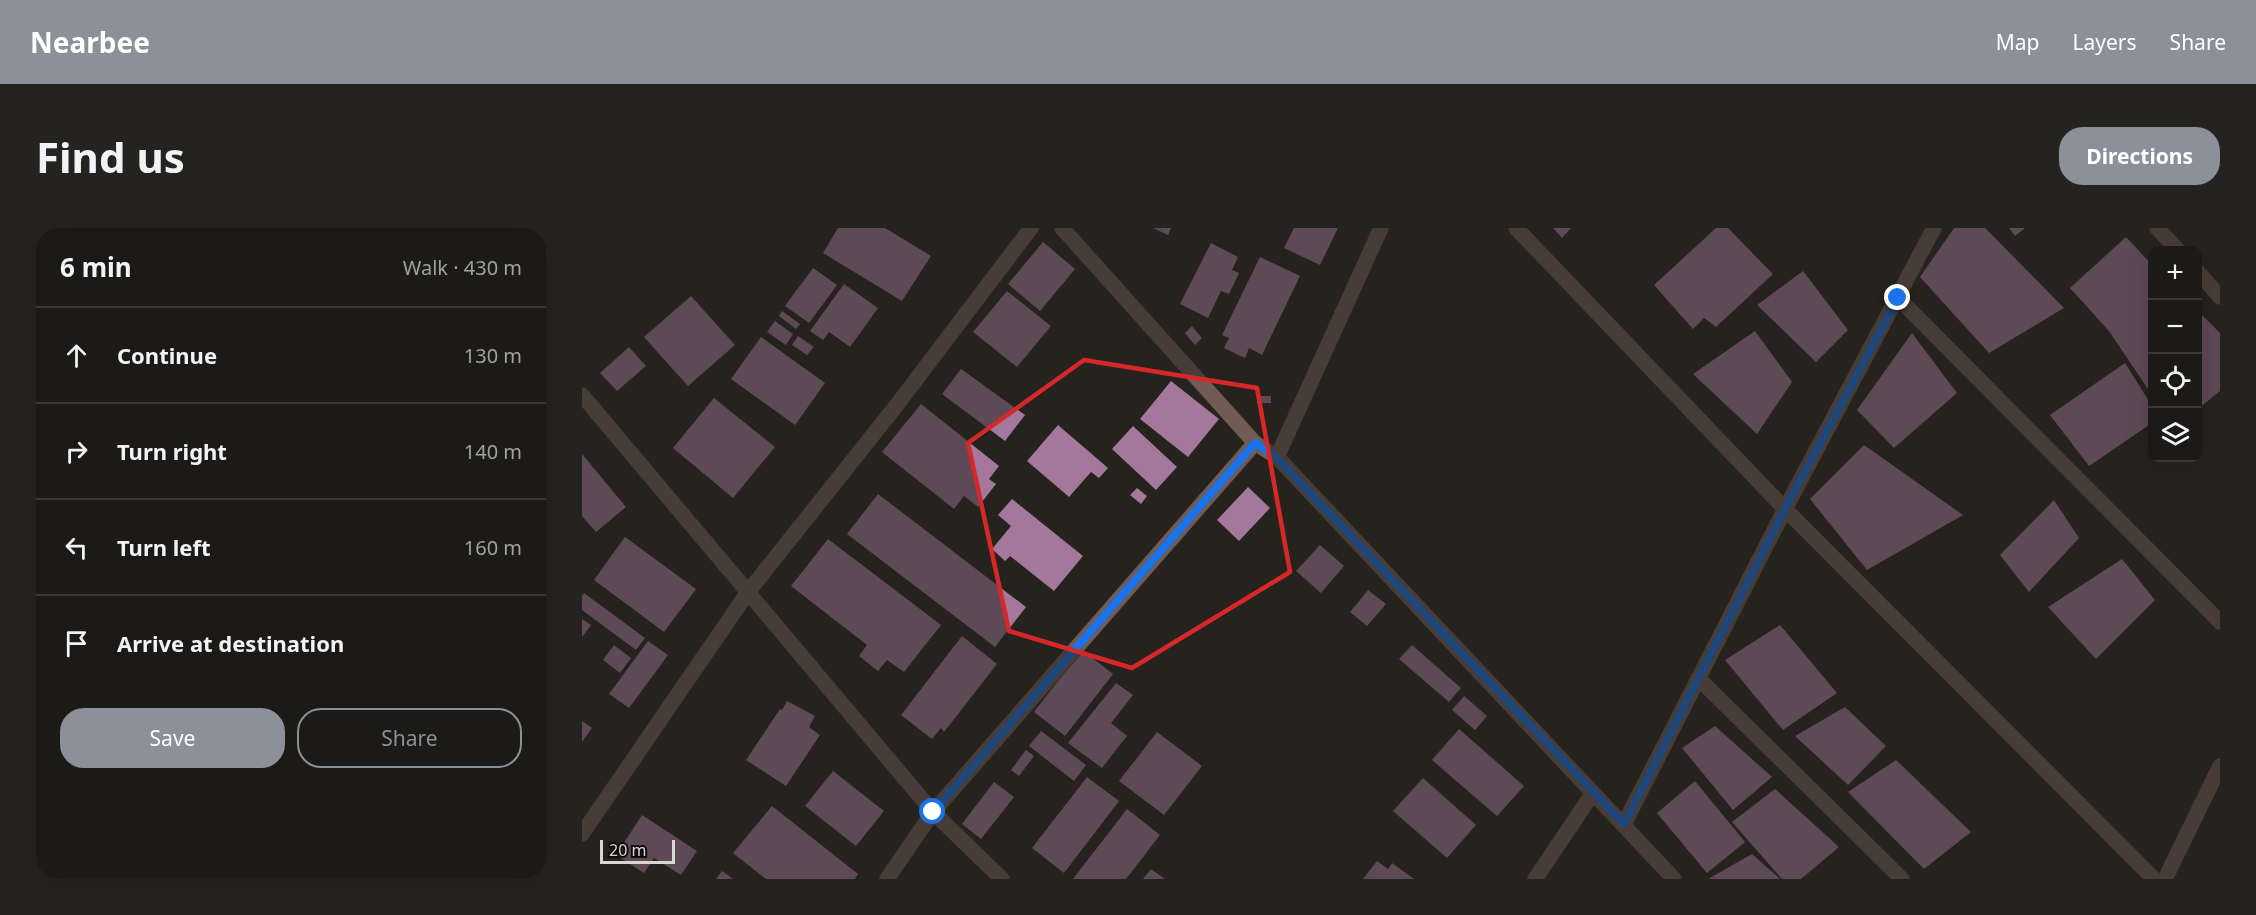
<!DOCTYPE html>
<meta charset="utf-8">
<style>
body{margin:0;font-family:"Noto Sans",sans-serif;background:#25231f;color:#f1f3f6}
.controls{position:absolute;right:18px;top:18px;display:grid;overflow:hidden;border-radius:12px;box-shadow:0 6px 24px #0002}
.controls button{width:54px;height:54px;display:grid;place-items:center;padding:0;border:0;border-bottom:2px solid #3a3835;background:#1c1a16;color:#f1f3f6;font:30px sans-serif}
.scale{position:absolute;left:18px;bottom:15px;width:75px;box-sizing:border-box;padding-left:6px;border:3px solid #d8d5d3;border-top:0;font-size:16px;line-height:21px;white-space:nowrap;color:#d8d5d3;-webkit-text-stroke:4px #0e0c0a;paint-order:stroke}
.stop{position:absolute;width:18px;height:18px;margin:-14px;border:4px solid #1a73e8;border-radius:50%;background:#fff}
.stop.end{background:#1a73e8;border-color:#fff;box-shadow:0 2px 6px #0008}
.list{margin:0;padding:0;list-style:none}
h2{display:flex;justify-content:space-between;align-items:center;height:78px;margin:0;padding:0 24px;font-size:26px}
h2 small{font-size:20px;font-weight:400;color:#a0a1a1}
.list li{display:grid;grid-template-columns:39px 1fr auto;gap:18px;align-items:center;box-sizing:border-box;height:96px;padding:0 24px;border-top:2px solid #3a3835}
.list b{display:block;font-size:22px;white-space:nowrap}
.list em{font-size:20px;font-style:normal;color:#a0a1a1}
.actions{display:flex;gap:12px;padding:18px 24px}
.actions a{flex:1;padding:14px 0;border:2px solid #8c9099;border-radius:24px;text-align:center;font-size:21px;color:#8c9099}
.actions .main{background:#8c9099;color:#fff}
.icon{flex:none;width:33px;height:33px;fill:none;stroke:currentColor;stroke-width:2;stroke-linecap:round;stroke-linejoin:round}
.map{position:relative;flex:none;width:1638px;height:651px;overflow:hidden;border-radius:24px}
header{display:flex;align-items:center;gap:36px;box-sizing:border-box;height:84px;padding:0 30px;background:#8c9099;color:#fff}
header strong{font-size:28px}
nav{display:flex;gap:33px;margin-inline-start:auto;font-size:21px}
.intro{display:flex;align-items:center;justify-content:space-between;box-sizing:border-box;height:144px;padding:0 36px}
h1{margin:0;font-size:42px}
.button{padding:15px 27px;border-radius:24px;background:#8c9099;color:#fff;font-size:21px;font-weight:700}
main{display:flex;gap:36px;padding:0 36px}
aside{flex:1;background:#1c1a16;border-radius:24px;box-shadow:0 6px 24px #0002}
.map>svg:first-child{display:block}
</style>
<header>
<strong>Nearbee</strong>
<nav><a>Map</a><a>Layers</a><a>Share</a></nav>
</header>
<div class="intro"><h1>Find us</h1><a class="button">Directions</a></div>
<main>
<aside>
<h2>6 min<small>Walk · 430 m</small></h2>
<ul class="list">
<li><svg class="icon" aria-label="ahead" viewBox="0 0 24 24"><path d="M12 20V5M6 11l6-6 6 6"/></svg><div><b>Continue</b></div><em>130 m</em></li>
<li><svg class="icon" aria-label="right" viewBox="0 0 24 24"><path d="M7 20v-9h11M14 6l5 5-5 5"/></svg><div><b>Turn right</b></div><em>140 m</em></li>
<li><svg class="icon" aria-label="left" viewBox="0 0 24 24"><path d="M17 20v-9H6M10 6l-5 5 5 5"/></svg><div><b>Turn left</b></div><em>160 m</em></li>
<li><svg class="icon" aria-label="arrive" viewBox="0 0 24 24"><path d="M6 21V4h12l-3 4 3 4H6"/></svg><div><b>Arrive at destination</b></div></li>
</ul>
<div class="actions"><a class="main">Save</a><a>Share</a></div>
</aside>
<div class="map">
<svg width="1638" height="651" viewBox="0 0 1638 651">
<rect width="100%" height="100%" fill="#26221e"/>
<path fill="#a3789b" d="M 256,0 L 303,0 L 349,28 L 320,73 L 241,25 Z
M 571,0 L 589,0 L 586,7 Z
M 712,0 L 756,0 L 738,37 L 702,20 Z
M 971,0 L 989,0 L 980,10 Z
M 1134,0 L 1146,0 L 1191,46 L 1134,99 L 1122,90 L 1111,101 L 1072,57 Z
M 1372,0 L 1403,0 L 1482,80 L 1407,125 L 1338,49 Z
M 1427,0 L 1443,0 L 1433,8 Z
M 1544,9 L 1570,37 L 1570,167 L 1527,103 L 1488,60 Z
M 461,14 L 493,41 L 458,83 L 426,56 Z
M 629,15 L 656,29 L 650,42 L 657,45 L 647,66 L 639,63 L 626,90 L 598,76 Z
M 678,29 L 718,48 L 680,127 L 667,120 L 663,130 L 642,120 L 647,110 L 640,107 Z
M 231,40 L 255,57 L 227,95 L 203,78 Z
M 1221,43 L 1266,102 L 1234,134 L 1175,77 Z
M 262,56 L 296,80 L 268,119 L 247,104 L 241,112 L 228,103 Z
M 425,63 L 469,98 L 435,139 L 391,104 Z
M 109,68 L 153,117 L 106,158 L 62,109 Z
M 200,83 L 218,96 L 214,101 L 197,88 Z
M 1616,83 L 1638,105 L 1638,163 L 1616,181 Z
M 193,93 L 211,106 L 204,117 L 185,104 Z
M 610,98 L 620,110 L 613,117 L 603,105 Z
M 1173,103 L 1210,154 L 1175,206 L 1111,146 Z
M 1330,105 L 1375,165 L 1312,220 L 1275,182 Z
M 216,108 L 232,119 L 225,127 L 210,117 Z
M 179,109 L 243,155 L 213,197 L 149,151 Z
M 47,119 L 64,138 L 35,163 L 18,145 Z
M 1543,135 L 1570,178 L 1570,195 L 1507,238 L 1468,187 Z
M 379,141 L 443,187 L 423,213 L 360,166 Z
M 589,153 L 637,191 L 606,229 L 558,191 Z
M 675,168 L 689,168 L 689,175 L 675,175 Z
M 132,170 L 193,219 L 151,270 L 91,220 Z
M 339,176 L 417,238 L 407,251 L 414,256 L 396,279 L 382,268 L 372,281 L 300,224 Z
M 476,197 L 526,240 L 517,250 L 509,244 L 487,269 L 445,233 Z
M 551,198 L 595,239 L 574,262 L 530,221 Z
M 1282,217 L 1381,287 L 1285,342 L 1228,271 Z
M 0,226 L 44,279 L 14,304 L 0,288 Z
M 666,259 L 688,280 L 657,313 L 635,292 Z
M 555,260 L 565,268 L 559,276 L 548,267 Z
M 296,266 L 444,379 L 413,419 L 265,306 Z
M 430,271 L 501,328 L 472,363 L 428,328 L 423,333 L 410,321 L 429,298 L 416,287 Z
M 1472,272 L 1497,310 L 1447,364 L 1418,327 Z
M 43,309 L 114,361 L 82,404 L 12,352 Z
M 246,311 L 359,397 L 322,444 L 305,432 L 296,443 L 277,428 L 285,417 L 209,358 Z
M 738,317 L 762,338 L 739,365 L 714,343 Z
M 1540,331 L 1573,372 L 1514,431 L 1466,379 Z
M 786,362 L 804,376 L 785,398 L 768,384 Z
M 2,365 L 63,410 L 54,422 L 0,382 L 0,368 Z
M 0,391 L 9,397 L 0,409 Z
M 1198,397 L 1255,465 L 1201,502 L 1143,432 Z
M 380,408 L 415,436 L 362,504 L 359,500 L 350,511 L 319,487 Z
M 66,413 L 86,427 L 47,480 L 27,466 Z
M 32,417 L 49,430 L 38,445 L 21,432 Z
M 830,417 L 879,460 L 867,474 L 817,431 Z
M 500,422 L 531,446 L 483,508 L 452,484 Z
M 534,455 L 551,467 L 529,495 L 545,508 L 520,540 L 486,515 Z
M 882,468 L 905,488 L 893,502 L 870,482 Z
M 205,473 L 233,488 L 227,499 L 238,507 L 204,558 L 164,532 L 198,481 L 200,482 Z
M 1263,479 L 1304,518 L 1266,557 L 1213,508 Z
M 0,493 L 10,500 L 0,514 Z
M 1133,498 L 1190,549 L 1151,582 L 1100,520 Z
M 877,501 L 942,558 L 915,588 L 850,532 Z
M 459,503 L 504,537 L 492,553 L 447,518 Z
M 575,504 L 620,538 L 582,587 L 537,553 Z
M 444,522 L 452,528 L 437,548 L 429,542 Z
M 1314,532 L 1389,604 L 1342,641 L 1266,564 Z
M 251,543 L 302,583 L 274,618 L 223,578 Z
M 505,549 L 537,573 L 482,645 L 450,620 Z
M 841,550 L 894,597 L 865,630 L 811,583 Z
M 1113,553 L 1163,614 L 1125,645 L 1075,585 Z
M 412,554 L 432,569 L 399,611 L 380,596 Z
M 1193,561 L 1257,619 L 1219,651 L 1200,651 L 1150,594 Z
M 190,578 L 276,646 L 273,651 L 184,651 L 151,625 Z
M 545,581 L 578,607 L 544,651 L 491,651 Z
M 60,587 L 115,623 L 99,647 L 72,630 L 62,645 L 34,627 Z
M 1170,626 L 1198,651 L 1126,651 Z
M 795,633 L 806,641 L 810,635 L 832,651 L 781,651 Z
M 569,641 L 583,651 L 561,651 Z
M 140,643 L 151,651 L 134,651 Z"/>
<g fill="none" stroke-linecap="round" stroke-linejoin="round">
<g stroke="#423f3b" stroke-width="16">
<path id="minor" d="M 480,0 L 673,215 L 695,229 L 1092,651
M 934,0 L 1203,281 L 1572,651
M 1575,0 L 1596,22
M 1616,44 L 1638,69
M 1316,70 L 1638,394
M 0,167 L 351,584 L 420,651
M 695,229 L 799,0
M 1116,450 L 1320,651
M 1042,596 L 1203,281 L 1352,0
M 0,606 L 166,364 L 314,178 L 449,0
M 305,651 L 351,584 L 673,215
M 953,651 L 1011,565
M 1583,651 L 1638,538"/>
</g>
<use href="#minor" stroke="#725b55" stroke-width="15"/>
</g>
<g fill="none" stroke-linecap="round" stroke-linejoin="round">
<path stroke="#1a73e8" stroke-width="8" d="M 351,584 L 673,215 L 694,229 L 1042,596 L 1203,281 L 1316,70"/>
</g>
<path d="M0 0H1638V651H0ZM 502,132 L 675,160 L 708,344 L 550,440 L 427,403 L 386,215 Z" fill="#26221e" fill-opacity=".55" fill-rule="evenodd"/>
<path fill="none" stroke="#d62828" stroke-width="4.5" stroke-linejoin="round" d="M 502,132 L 675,160 L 708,344 L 550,440 L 427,403 L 386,215 Z"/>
</svg>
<div class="controls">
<button>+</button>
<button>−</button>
<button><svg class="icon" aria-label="locate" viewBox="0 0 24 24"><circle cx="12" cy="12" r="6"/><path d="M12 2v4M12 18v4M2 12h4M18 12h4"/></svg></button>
<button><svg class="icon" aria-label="layers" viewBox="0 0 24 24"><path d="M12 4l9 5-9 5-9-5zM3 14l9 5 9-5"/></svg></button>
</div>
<div class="scale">20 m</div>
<div class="stop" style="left:351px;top:584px"></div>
<div class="stop end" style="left:1316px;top:70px"></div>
</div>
</main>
